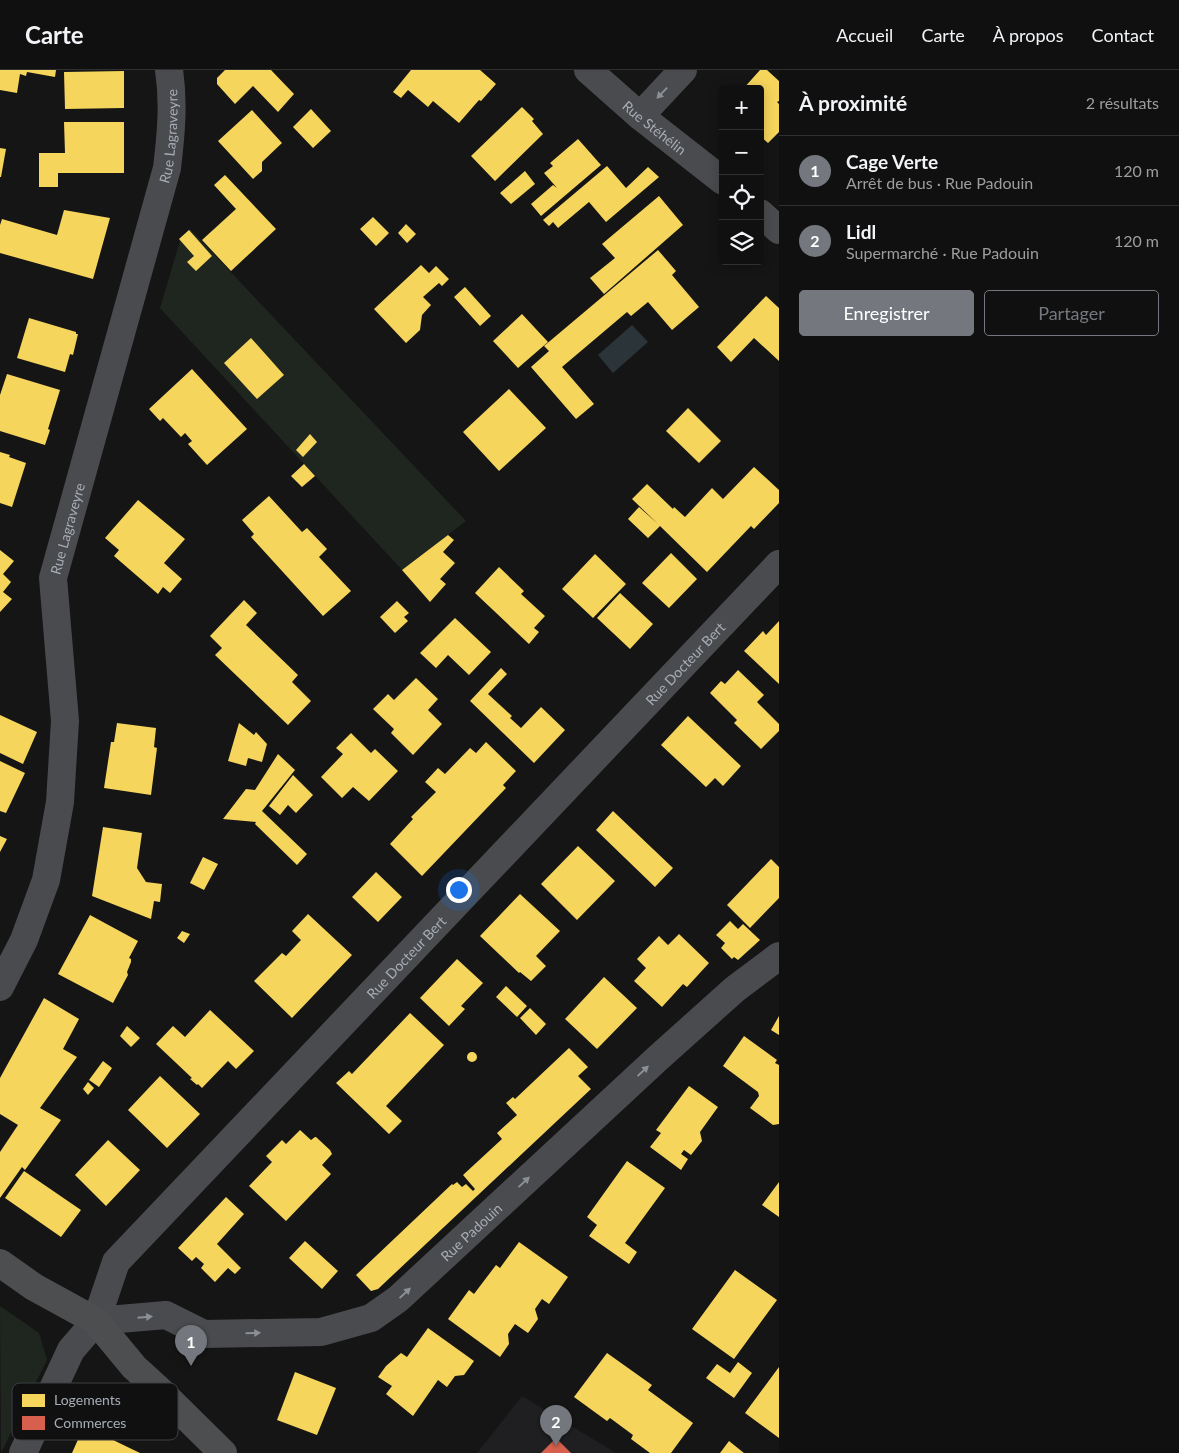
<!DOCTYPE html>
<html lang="fr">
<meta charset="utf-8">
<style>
body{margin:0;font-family:Lato,sans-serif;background:#1e1e1e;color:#f1f3f6}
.controls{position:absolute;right:15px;top:15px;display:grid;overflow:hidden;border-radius:5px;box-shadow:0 2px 12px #0003}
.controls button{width:45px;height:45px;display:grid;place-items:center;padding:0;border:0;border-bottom:1px solid #303030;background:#101010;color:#f1f3f6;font:25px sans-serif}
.you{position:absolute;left:458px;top:819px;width:18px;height:18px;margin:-12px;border:4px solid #fff;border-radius:50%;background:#1a73e8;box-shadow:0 0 0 8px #1a73e833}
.badge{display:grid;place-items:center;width:32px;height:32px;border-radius:50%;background:#74787e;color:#fff;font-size:16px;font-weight:700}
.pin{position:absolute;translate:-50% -41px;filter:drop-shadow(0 1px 2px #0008)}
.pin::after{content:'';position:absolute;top:26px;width:18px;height:15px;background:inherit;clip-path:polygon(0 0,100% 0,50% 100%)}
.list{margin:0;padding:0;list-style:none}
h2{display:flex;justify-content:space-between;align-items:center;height:65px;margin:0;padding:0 20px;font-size:21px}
h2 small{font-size:16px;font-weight:400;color:#9c9d9f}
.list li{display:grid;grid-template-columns:32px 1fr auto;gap:15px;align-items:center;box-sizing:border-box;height:70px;padding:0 20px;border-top:1px solid #303030}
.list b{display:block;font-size:19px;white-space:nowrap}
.list p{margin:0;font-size:16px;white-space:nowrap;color:#9c9d9f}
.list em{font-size:16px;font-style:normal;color:#9c9d9f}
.actions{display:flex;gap:10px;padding:15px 20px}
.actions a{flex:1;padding:11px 0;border:1px solid #74787e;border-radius:5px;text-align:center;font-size:18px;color:#74787e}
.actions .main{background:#74787e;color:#fff}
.icon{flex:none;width:28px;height:28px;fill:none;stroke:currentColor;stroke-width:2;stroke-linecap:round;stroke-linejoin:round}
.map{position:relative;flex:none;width:779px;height:1383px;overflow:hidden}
header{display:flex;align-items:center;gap:30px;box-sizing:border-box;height:70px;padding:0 25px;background:#101010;border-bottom:1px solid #303030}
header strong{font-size:24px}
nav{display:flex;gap:28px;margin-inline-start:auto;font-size:18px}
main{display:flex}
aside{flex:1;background:#101010}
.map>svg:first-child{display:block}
</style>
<header>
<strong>Carte</strong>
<nav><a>Accueil</a><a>Carte</a><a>À propos</a><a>Contact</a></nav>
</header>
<main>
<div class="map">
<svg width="779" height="1383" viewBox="0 0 779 1383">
<rect width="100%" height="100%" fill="#151515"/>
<path fill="#1f1f21" d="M 522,1326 L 616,1383 L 477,1383 Z"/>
<path fill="#1f261f" d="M 190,159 L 466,451 L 402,500 L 160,238 L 180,171 L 179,169 Z
M 0,1236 L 39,1263 L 47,1290 L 1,1383 Z"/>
<path fill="#2b3438" d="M 632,255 L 648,272 L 613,303 L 598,285 Z"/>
<path fill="#f6d55c" d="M 0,0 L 56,0 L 55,7 L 27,2 L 26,6 L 20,4 L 17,23 L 0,20 Z
M 225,0 L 271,0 L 294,24 L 278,42 L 253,16 L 235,34 L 217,14 L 217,8 Z
M 411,0 L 480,0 L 496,14 L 481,31 L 479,30 L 459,53 L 433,31 L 428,37 L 408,20 L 401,28 L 393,22 Z
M 760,0 L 767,0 L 779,11 L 779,31 L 777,32 L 779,34 L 779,62 L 768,73 L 760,66 L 760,19 L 743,19 Z
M 124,1 L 124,38 L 65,39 L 64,2 Z
M 522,37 L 534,49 L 532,51 L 543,64 L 495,111 L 471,86 Z
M 311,39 L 331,61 L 313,78 L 293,57 Z
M 252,40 L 282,73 L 262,92 L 262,101 L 253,109 L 218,71 Z
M 64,52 L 124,52 L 124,103 L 58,103 L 58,117 L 39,117 L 39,83 L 65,83 Z
M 578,69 L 601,95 L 541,146 L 531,134 L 553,115 L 557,118 L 544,103 L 553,96 L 550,93 Z
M 0,78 L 6,79 L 1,107 L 0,107 Z
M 607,96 L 626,118 L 648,97 L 659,107 L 606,152 L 589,132 L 558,158 L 553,152 L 549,156 L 543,150 Z
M 525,101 L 535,114 L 511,134 L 500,123 Z
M 225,105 L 276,159 L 231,201 L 202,170 L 236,139 L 214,115 Z
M 659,126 L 683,155 L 604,224 L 590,208 L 615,188 L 602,174 Z
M 64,140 L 110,148 L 93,209 L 0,183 L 0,155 L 2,149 L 57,165 Z
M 373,147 L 389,163 L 376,176 L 360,159 Z
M 406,154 L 416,164 L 407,173 L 398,163 Z
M 189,160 L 212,186 L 196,201 L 187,192 L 194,186 L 179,169 Z
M 658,180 L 676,201 L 672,205 L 699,237 L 672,260 L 648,232 L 631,246 L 627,242 L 562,297 L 594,334 L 576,349 L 531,297 L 549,281 L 544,276 Z
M 421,195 L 429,203 L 436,196 L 449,209 L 442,216 L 439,213 L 423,227 L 431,235 L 422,245 L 420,260 L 406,273 L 374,239 Z
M 465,217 L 491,246 L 480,256 L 454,227 Z
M 766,226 L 779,238 L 779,291 L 754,268 L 731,292 L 717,277 Z
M 522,244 L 548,272 L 518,298 L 493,271 Z
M 29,248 L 76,262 L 76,264 L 78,264 L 73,285 L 70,284 L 65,302 L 17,288 Z
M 251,268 L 284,305 L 257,329 L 224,293 Z
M 192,299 L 247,359 L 207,395 L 188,374 L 192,371 L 185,363 L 181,367 L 163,348 L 160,351 L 149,339 Z
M 7,304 L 60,320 L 48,359 L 50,360 L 45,375 L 0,361 L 0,325 Z
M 509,319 L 546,358 L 499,401 L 463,362 Z
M 688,338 L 721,371 L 699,393 L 666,361 Z
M 310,364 L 317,372 L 303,387 L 296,380 Z
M 0,382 L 10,385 L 9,387 L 26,393 L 12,437 L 0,433 Z
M 304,394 L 315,406 L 302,417 L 291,406 Z
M 754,397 L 779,420 L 779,433 L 754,459 L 751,456 L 707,502 L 660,456 L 648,468 L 628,449 L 639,437 L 658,454 L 632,429 L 647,414 L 673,439 L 674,437 L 685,447 L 712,418 L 723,429 Z
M 269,426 L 302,462 L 307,458 L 327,479 L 319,487 L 351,521 L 323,546 L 251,467 L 254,464 L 242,450 Z
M 138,430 L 185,469 L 164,493 L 182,509 L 170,523 L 163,517 L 158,524 L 114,486 L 119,480 L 105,468 Z
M 448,465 L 454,470 L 443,482 L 455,493 L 440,509 L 446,514 L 430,532 L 402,500 Z
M 0,480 L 14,491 L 3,504 L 11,512 L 3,522 L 12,529 L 0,542 Z
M 671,483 L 697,509 L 669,538 L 642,513 Z
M 595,484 L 626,514 L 593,548 L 562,519 Z
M 499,497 L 524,521 L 521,524 L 545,546 L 534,558 L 539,562 L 529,574 L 475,523 Z
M 620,523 L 653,554 L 630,579 L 597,548 Z
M 244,530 L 257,543 L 246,555 L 298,605 L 292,612 L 311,631 L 288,655 L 215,585 L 222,578 L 210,566 Z
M 397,531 L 409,543 L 404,547 L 408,551 L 395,563 L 380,547 Z
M 455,548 L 491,582 L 469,605 L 448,585 L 436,598 L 420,583 Z
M 779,551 L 779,614 L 744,581 L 763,561 L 766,565 Z
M 501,598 L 507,604 L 488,624 L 512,646 L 510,648 L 521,658 L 541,637 L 565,660 L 534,693 L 470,631 Z
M 738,600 L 764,625 L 757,632 L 779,654 L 779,661 L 761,679 L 734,653 L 737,650 L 710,623 L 721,611 L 725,614 Z
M 416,608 L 438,629 L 428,640 L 442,654 L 413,685 L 391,663 L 394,659 L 373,639 L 388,624 L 394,630 Z
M 0,645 L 37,662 L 23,694 L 0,683 Z
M 688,646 L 741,696 L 723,716 L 715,708 L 706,717 L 661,675 Z
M 117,653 L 156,658 L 154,677 L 157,678 L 151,725 L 104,718 L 111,672 L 114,672 Z
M 239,653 L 254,665 L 256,662 L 267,674 L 262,692 L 248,688 L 246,696 L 228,691 Z
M 351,663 L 371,683 L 375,679 L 398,701 L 369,731 L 353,717 L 342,728 L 321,707 L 343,684 L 336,678 Z
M 486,672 L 516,701 L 503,715 L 506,718 L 422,806 L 390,774 L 413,749 L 411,747 L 436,722 L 425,712 L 438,698 L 445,704 L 470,678 L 476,683 Z
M 278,684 L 295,700 L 262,741 L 307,784 L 297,795 L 255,754 L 256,752 L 223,749 L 246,719 L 255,720 Z
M 0,691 L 25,703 L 6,743 L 0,741 Z
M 293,705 L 313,725 L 296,743 L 288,735 L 280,745 L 269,736 Z
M 613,741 L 673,798 L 655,817 L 596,760 Z
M 103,757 L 142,763 L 137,798 L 146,812 L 162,814 L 160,832 L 154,831 L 151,849 L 92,826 Z
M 0,766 L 7,769 L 0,782 Z
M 578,776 L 615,811 L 577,850 L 541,814 Z
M 203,787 L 218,794 L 204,820 L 190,813 Z
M 771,789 L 779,797 L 779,828 L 750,858 L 727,835 Z
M 376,802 L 402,827 L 378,852 L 352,827 Z
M 520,824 L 560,861 L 536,886 L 546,896 L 531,911 L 520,902 L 519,903 L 480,866 Z
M 308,844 L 352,885 L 292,948 L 254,911 L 282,883 L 286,886 L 301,870 L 292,861 Z
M 90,845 L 138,871 L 129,888 L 131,889 L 131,892 L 127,902 L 128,905 L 113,933 L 58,904 Z
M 730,851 L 738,859 L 743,854 L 760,870 L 738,890 L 734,887 L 732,889 L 721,878 L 725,873 L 716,865 Z
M 182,861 L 190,864 L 184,873 L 177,868 Z
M 679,864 L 709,893 L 687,917 L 683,914 L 662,937 L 634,911 L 646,898 L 637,889 L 659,866 L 668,875 Z
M 457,889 L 483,913 L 461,936 L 465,939 L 449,956 L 420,928 Z
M 604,907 L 637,938 L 597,979 L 565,949 Z
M 506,916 L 527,936 L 517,947 L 496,927 Z
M 44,928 L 79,949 L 63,979 L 77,987 L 40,1038 L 61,1050 L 25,1100 L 22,1097 L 0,1128 L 0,1082 L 18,1055 L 0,1044 L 0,1008 Z
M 530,938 L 546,954 L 536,965 L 520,948 Z
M 210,940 L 254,981 L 236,999 L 228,991 L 202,1018 L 198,1014 L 197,1015 L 190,1009 L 192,1008 L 156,974 L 173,956 L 185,967 Z
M 410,943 L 444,975 L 386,1036 L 402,1051 L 389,1064 L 336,1013 L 349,1001 L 352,1004 Z
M 779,946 L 779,965 L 771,960 Z
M 127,956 L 140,968 L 131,977 L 120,966 Z
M 744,966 L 777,990 L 775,993 L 779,995 L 779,1054 L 773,1055 L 750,1038 L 759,1026 L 758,1022 L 723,996 Z
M 569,978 L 588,997 L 578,1006 L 591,1019 L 378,1219 L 371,1221 L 356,1205 L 452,1114 L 453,1115 L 457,1112 L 462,1117 L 466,1114 L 473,1121 L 475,1119 L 463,1105 L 502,1069 L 497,1063 L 517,1045 L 506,1033 L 513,1027 L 515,1029 Z
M467 987a5 5 0 1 1 10 0a5 5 0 1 1-10 0Z
M 103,991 L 112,998 L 99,1017 L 89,1010 Z
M 160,1006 L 200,1044 L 167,1078 L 128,1040 Z
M 88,1012 L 94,1018 L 88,1025 L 83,1019 Z
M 689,1016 L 718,1037 L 700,1062 L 702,1071 L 691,1085 L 684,1080 L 681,1084 L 688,1089 L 681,1100 L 650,1077 L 661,1063 L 656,1060 Z
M 300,1060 L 311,1070 L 315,1067 L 316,1067 L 330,1080 L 332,1084 L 322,1095 L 331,1104 L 286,1151 L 249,1116 L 272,1092 L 266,1086 L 282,1070 L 286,1074 Z
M 108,1070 L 140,1100 L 106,1136 L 75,1105 Z
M 627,1091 L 665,1118 L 625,1173 L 637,1182 L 629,1194 L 589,1166 L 597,1155 L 587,1147 Z
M 24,1101 L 81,1140 L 61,1167 L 5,1128 Z
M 779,1112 L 779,1147 L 762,1135 Z
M 226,1127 L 244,1144 L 217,1174 L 241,1198 L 235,1204 L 228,1198 L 215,1212 L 201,1198 L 204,1194 L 196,1187 L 192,1191 L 178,1178 Z
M 305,1171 L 338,1201 L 322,1219 L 289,1188 Z
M 519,1172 L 568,1207 L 549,1234 L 542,1229 L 535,1239 L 538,1249 L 528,1263 L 515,1254 L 508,1264 L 509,1274 L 500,1287 L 448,1249 L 469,1220 L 474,1224 L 496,1195 L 500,1198 Z
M 735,1200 L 777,1230 L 734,1289 L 692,1259 Z
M 428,1258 L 474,1291 L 464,1305 L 455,1306 L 447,1317 L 438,1310 L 413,1346 L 386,1324 L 392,1316 L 378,1307 L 386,1296 L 401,1283 L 407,1287 Z
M 607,1283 L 652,1315 L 648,1320 L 693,1353 L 671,1383 L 650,1383 L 631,1369 L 633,1365 L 610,1348 L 607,1351 L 574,1327 Z
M 738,1292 L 752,1303 L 734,1328 L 706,1308 L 717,1294 L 730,1303 Z
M 779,1297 L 779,1368 L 745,1343 Z
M 295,1302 L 336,1318 L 317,1365 L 277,1350 Z
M 84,1356 L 140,1383 L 72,1383 Z
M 729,1371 L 744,1383 L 720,1383 Z"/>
<path fill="#d6604d" d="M 556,1368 L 571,1383 L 541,1383 Z"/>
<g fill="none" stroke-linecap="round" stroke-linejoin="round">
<g stroke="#4a4b4e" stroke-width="28">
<path id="s1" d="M 588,0 L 640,46 L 723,111"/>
<path d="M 640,46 L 683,0"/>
<path d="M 760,143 L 779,160"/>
<path id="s2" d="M 0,917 L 24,870 L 46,810 L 60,732 L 65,651 L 53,508 L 167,98 C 171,65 174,33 169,0"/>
<path id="s3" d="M 96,1251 L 166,1245 L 204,1264 L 321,1262 L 371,1248 L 398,1229 L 658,988 L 735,919 L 779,886"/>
<path id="s4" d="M 23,1383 L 71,1280 L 96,1251 L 116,1192 L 779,494"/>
</g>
<path stroke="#4c4e50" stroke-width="28" d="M 0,1193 L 34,1217 L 96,1251 L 134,1297 L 156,1317 L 223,1383"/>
</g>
<defs><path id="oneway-solid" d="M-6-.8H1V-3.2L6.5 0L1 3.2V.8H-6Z" transform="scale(1.25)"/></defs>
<g fill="#8b9097">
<use href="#oneway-solid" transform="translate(662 23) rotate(134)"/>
<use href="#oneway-solid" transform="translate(643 1001) rotate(-43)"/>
<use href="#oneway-solid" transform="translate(524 1112) rotate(-43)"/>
<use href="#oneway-solid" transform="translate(405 1223) rotate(-43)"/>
<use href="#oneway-solid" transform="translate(145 1247) rotate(-5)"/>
<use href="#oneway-solid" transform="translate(253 1263) rotate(-1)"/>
</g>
<g text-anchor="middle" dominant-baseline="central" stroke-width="5" stroke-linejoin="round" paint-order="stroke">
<g font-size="14" fill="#a7adb6" stroke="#101011">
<text stroke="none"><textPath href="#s1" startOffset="88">Rue Stéhélin</textPath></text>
<text stroke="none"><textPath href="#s2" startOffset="878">Rue Lagraveyre</textPath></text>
<text stroke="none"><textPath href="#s2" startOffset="472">Rue Lagraveyre</textPath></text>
<text stroke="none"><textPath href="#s4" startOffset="1040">Rue Docteur Bert</textPath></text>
<text stroke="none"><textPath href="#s4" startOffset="635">Rue Docteur Bert</textPath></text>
<text stroke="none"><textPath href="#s3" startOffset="414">Rue Padouin</textPath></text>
</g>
</g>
<rect x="12" y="1313" width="166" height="57" rx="8" fill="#101011" stroke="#3d3f43" stroke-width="1"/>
<rect x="22" y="1324" width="23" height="13" fill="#f6d55c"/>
<rect x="22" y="1346" width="23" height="14" fill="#d6604d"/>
<g font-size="14" fill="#a7adb6">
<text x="54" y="1335">Logements</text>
<text x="54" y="1358">Commerces</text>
</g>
</svg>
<div class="controls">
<button>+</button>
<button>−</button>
<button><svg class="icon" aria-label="locate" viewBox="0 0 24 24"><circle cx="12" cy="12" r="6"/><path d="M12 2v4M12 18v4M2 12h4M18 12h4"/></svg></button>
<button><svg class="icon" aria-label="layers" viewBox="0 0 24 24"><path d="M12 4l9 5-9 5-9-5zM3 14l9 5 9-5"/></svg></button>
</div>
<div class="you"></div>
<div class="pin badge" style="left:191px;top:1296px">1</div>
<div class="pin badge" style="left:556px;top:1376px">2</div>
</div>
<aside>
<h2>À proximité<small>2 résultats</small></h2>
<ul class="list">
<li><span class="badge">1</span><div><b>Cage Verte</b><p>Arrêt de bus · Rue Padouin</p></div><em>120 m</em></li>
<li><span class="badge">2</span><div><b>Lidl</b><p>Supermarché · Rue Padouin</p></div><em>120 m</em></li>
</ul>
<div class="actions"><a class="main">Enregistrer</a><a>Partager</a></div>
</aside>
</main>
